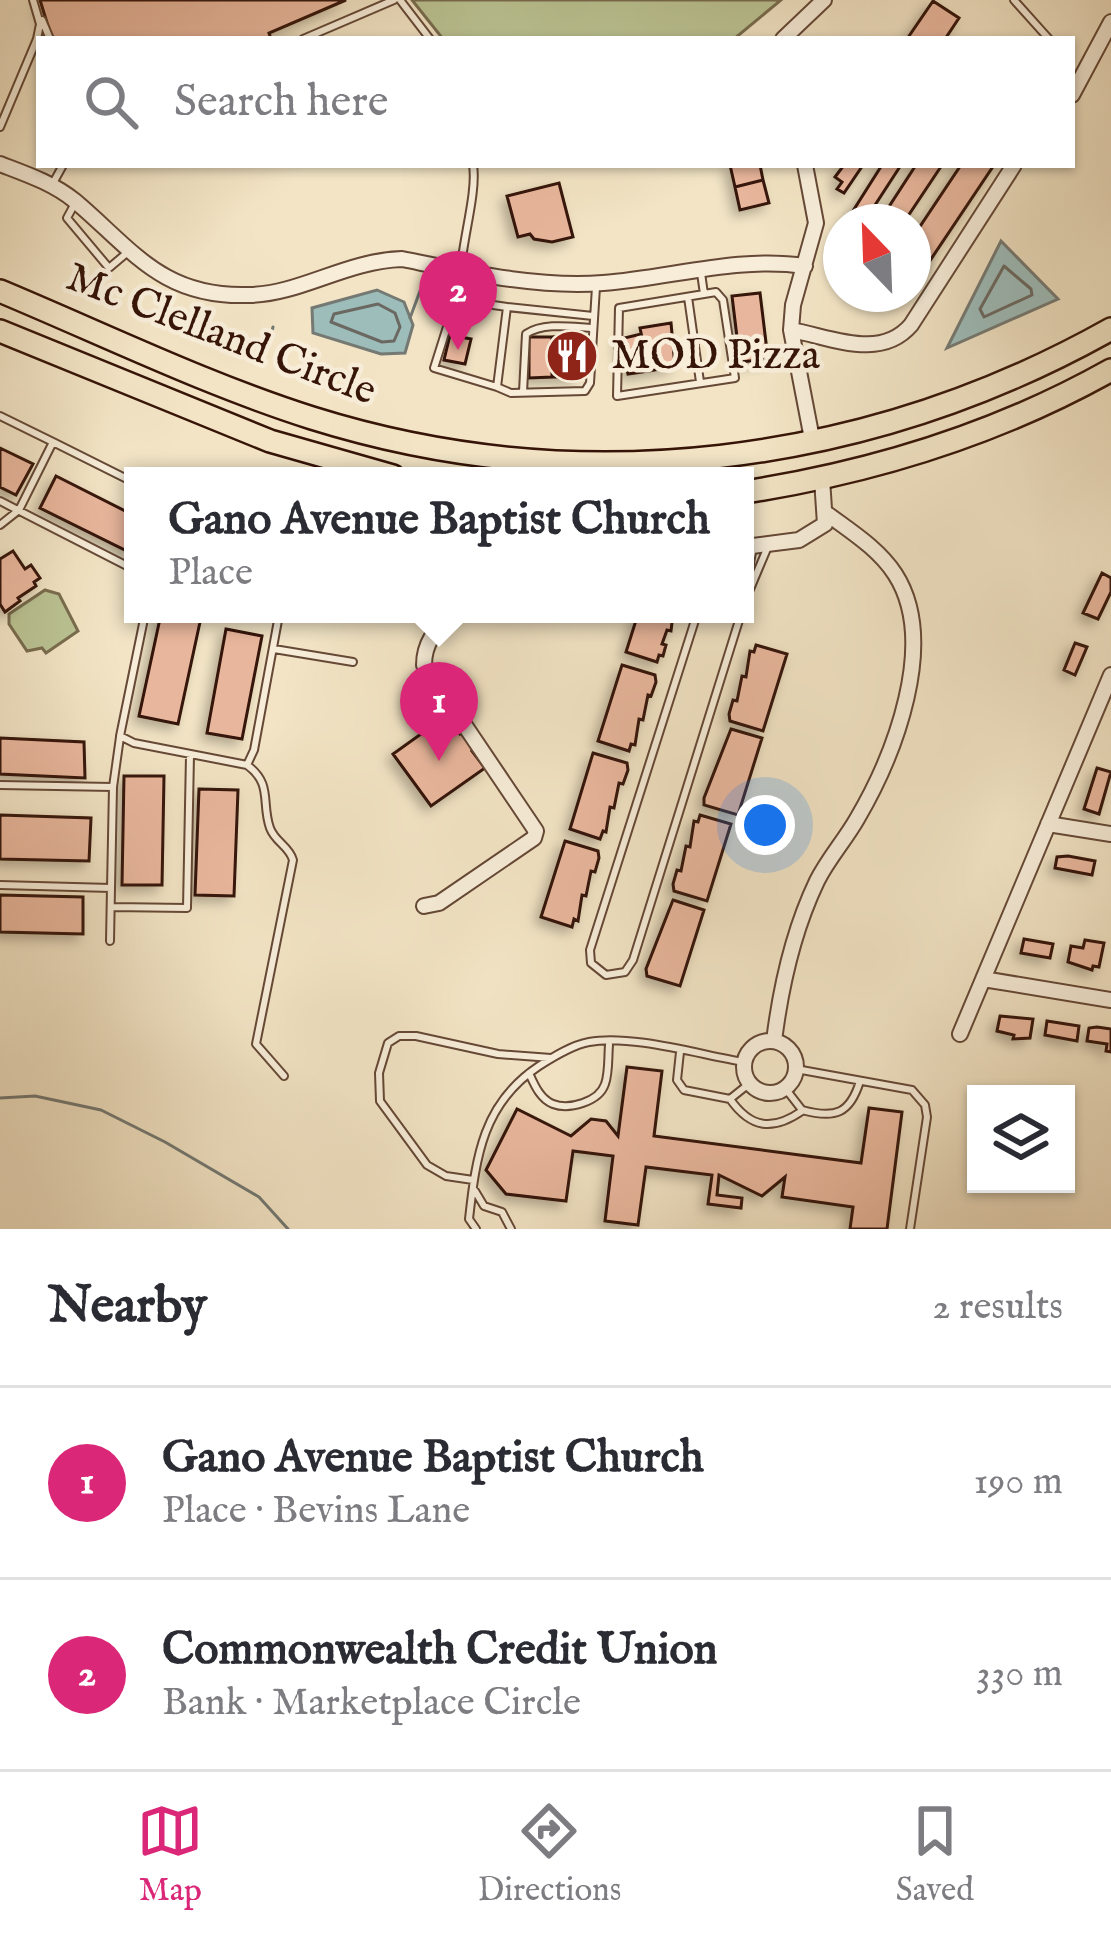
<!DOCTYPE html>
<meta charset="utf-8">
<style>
body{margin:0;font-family:"IM FELL English",serif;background:#f2f2f3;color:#2b2b33}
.controls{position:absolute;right:36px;bottom:36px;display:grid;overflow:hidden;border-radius:0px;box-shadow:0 3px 9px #0004}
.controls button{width:108px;height:108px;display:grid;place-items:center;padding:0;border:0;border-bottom:3px solid #e1e1e2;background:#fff;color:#2b2b33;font:60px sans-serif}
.compass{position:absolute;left:823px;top:204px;width:108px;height:108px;border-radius:50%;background:#fff;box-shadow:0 3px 9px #0004;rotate:337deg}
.you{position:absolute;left:765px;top:825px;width:42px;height:42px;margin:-30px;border:9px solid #fff;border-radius:50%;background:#1a73e8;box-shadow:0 0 0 18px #1a73e833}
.badge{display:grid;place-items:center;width:78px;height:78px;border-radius:50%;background:#db2777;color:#fff;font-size:39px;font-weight:700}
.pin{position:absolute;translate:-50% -99px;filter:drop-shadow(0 3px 6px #0008)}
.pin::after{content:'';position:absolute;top:63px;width:42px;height:36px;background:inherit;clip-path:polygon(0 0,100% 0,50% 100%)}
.popup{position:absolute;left:124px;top:467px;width:630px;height:156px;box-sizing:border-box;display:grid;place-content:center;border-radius:0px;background:#fff;filter:drop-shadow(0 3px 9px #0005);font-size:39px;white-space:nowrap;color:#7c7c81}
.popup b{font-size:45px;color:#2b2b33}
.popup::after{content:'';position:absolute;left:50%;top:100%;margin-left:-24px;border:24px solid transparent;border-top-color:#fff}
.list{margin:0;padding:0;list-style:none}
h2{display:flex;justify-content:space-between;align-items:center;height:156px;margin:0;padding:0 48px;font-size:51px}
h2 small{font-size:39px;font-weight:400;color:#7c7c81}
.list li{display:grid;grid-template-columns:78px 1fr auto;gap:36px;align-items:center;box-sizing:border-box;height:192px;padding:0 48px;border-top:3px solid #e1e1e2}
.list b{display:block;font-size:45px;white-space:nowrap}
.list p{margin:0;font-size:39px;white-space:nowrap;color:#7c7c81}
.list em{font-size:39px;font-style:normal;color:#7c7c81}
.icon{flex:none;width:66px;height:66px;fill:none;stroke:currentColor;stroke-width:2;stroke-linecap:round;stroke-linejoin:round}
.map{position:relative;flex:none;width:1111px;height:1229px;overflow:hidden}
.search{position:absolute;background:#fff;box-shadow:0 3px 9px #0004;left:36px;right:36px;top:36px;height:132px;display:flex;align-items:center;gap:30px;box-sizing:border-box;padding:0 42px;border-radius:0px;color:#7c7c81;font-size:45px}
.sheet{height:540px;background:#fff}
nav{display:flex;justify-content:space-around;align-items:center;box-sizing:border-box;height:168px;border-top:3px solid #e1e1e2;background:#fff;font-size:33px;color:#7c7c81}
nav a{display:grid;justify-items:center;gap:6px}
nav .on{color:#db2777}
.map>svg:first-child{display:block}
</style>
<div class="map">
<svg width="1111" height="1229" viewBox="0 0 1111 1229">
<defs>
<filter id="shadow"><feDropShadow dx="-5.5" dy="5.5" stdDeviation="6" flood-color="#0004"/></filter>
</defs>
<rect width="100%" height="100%" fill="#f2e4c5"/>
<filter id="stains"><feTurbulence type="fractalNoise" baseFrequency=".00167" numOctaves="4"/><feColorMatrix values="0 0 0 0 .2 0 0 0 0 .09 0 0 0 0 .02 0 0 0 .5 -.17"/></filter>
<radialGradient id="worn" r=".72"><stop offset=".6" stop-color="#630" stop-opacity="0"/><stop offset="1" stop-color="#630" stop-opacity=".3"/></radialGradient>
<path fill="#bbc494" stroke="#786c4e" stroke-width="3" d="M 412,0 L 781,0 L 734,39 L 443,39 Z
M 45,590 L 59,594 L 78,631 L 46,653 L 42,648 L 27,651 L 9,624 L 9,614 Z"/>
<path fill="#9dbdbb" stroke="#747973" stroke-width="3" d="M 1001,241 L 1058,299 L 947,348 Z
M 377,290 L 404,302 L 413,325 L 405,353 L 381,354 L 313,333 L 312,308 Z"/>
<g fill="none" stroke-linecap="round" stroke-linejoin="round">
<path stroke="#6a6861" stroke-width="3" d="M 1004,266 L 1031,289 L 1032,295 L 984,317 L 980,309 Z
M 378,304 L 395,313 L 400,327 L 394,341 L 382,342 L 331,322 L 334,314 Z"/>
<path stroke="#747973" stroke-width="3" d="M 410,318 L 420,291
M 269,342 L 273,327
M 0,1098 L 35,1096 L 101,1110 L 165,1142 L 259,1197 L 288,1229"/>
</g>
<path fill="#e8b69c" stroke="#361407" stroke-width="3" filter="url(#shadow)" d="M 40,0 L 346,0 L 269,33 L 271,39 L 52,39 Z
M 933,1 L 959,18 L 945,39 L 907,39 Z
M 730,165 L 760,165 L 763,180 L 735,187 Z
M 844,165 L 863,165 L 844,193 L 837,189 L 842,182 L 835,177 Z
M 882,165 L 901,165 L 864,222 L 846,222 Z
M 916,165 L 942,165 L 904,222 L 879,222 Z
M 961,165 L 994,165 L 913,286 L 913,237 Z
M 763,180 L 769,203 L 740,210 L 735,187 Z
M 559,183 L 573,237 L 552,242 L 534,239 L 530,234 L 518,237 L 507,196 Z
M 760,293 L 768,359 L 740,362 L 732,296 Z
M 671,323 L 675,366 L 649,371 L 640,328 Z
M 641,334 L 649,371 L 628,374 L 620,339 Z
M 450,335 L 471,339 L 465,364 L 444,360 Z
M 565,336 L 565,377 L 552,377 L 552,337 Z
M 565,336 L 579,336 L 578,377 L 565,377 Z
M 529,337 L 552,337 L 552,377 L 529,378 Z
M 0,448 L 33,464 L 16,495 L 0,487 Z
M 56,476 L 133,515 L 133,554 L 40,508 Z
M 13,551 L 25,569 L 31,565 L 40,578 L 34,582 L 36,586 L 18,598 L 20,601 L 5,612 L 0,604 L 0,559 Z
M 1102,573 L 1111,578 L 1111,592 L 1098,619 L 1083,613 Z
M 161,614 L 200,622 L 178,724 L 139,716 Z
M 638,614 L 673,614 L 671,631 L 667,630 L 662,644 L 666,645 L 663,656 L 659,655 L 657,662 L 626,652 Z
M 226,629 L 262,636 L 242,739 L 207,733 Z
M 1075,643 L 1087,647 L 1075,675 L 1064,670 Z
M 756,645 L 787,654 L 763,731 L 730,721 L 729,714 L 733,700 L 737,701 L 742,676 L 746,677 L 750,651 L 754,652 Z
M 622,665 L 655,675 L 656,682 L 651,696 L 648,695 L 643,720 L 639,719 L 635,745 L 631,744 L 629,751 L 598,741 Z
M 446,716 L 460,734 L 472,726 L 484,743 L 472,751 L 485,768 L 431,806 L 393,754 Z
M 731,729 L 762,738 L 738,815 L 704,805 L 704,798 Z
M 0,738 L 84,742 L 85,778 L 0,774 Z
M 593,753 L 627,763 L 628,770 L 623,784 L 619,783 L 614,808 L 610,807 L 606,832 L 603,831 L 600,839 L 570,829 Z
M 1097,768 L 1111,772 L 1099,814 L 1084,809 Z
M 124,776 L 164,776 L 162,885 L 122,885 Z
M 199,789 L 238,790 L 234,896 L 195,895 Z
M 0,815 L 91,818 L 89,861 L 0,859 Z
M 700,815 L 731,824 L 707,901 L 674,891 L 673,884 L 677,870 L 681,871 L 686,846 L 690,847 L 694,821 L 698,822 Z
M 565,841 L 598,851 L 599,858 L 595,872 L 591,871 L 586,896 L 582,895 L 578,921 L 574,919 L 572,927 L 541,917 Z
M 1068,856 L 1095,861 L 1092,875 L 1055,868 L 1057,857 Z
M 0,895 L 83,897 L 83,934 L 0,932 Z
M 673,900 L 704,910 L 680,986 L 647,976 L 646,969 Z
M 1024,939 L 1053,944 L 1050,958 L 1021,953 Z
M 1085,940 L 1104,943 L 1099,967 L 1093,966 L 1092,970 L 1068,962 L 1071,946 L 1083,948 Z
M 1000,1016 L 1033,1019 L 1030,1038 L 1013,1039 L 1014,1035 L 997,1031 Z
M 1047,1021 L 1079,1026 L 1077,1041 L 1045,1035 Z
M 1097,1027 L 1111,1029 L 1111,1052 L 1106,1051 L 1107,1044 L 1087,1041 L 1089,1028 Z
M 627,1067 L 662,1071 L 654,1136 L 861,1163 L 869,1108 L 902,1112 L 887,1229 L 850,1229 L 853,1207 L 782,1197 L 785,1177 L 762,1196 L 719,1175 L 717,1195 L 742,1198 L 741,1208 L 708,1204 L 712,1175 L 646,1167 L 638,1225 L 605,1221 L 613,1156 L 573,1151 L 566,1201 L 506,1194 L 486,1170 L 517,1109 L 571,1136 L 591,1119 L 606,1121 L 618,1136 Z"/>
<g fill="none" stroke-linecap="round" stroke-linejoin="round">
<g stroke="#654836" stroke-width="10">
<path id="service" d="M 400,0 L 430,39
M 1014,0 L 1049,39
M 42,20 L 50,39
M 303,39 L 394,0
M 0,127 L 37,39 L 40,24 L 33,0
M 473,165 C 479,202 448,280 466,301 L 507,307 L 497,387 L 511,393 L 585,391 L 590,383 L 596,287
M 52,185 L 63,165
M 74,205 L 67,218 L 109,268 L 128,252
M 701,273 L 704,294 L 716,292 L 723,300 L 735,378 L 617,396 L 619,308 L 704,294
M 458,292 L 434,368 L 497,387
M 688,297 L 700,382
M 507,307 L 593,316
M 523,392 L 526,334 C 544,322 572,327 593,328
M 0,416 L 53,442
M 0,501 L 133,569
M 0,525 L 19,510 L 53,442 L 133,482
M 750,584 L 748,574 L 753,547
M 745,601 L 769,544
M 145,614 L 120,736 L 134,743 L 247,765 L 254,750 L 279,615 L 276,614
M 697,614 L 590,950 L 591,963 L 606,975 L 625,972 L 633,960 L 741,614
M 274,649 L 353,662
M 247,765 C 273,784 261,803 270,828 C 275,842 289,846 293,860 L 256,1044 L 284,1076
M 0,785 L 113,787 L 120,737
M 0,885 L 111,888 L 113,787
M 112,907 L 187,908 L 190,755
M 110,941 L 111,888
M 680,1052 L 677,1080 L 684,1090 L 730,1099 L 750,1083
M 796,1069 L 912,1090 L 925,1105 L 927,1117 L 910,1229
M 529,1073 C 534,1084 540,1099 553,1104 C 569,1110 599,1102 605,1084 C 609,1073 608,1057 609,1045
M 785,1088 L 802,1110 C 835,1119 850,1114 860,1081
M 730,1099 C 751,1129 773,1131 802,1111
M 473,1180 L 446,1176 L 427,1165 L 380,1101 L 379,1073 L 388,1043 L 399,1036 L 416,1036 L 498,1054 L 551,1058
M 475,1191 L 484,1206 L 502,1212 L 511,1229
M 476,1229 L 469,1219 C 476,1156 483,1103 539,1066 C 553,1057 572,1045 589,1042 C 631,1034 701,1055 744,1062"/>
</g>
<g stroke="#654836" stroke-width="18">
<path id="minor" d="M 783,39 L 824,0
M 1072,95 L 1111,22
M 0,164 C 26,174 53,183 75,201 C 133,250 162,298 249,295 C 301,294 345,261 402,259 C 467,272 536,288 603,283 C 671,278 737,256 805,266
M 805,165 L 816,223 L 793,305 L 791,330 L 813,444
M 791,330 C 831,337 880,361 911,325 L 1014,165
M 745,547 L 799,540 L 825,524 L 822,479
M 1048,824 L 1111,834
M 424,906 L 439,903 L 534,838 L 536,831 L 424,665 C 424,643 437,626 455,614
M 983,979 L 1111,1000
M 960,1034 L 1111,675
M744 1067a26 26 0 1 1 52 0a26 26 0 1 1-52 0Z
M 774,1041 C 781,985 793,931 817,881 C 828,859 845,840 857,819 C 894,756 939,642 895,574 C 878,548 850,531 826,513"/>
</g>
<g stroke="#361407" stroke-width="26">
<path id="trunk" d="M 0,291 C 103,334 205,384 312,418 C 580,502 867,466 1111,329
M 0,331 L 270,441 L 393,476
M 745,492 C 874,472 997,434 1111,370"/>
</g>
<use href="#service" stroke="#f7edd9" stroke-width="6"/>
<use href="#minor" stroke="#f7edd9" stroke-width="14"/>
<use href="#trunk" stroke="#f2e4c5" stroke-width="21"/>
</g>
<defs>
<g id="restaurant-disc" transform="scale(2.7)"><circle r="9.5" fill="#8f2418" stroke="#f7edd9"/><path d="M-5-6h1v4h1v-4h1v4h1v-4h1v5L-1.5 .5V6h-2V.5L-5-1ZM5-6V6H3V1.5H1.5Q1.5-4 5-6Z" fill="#fff"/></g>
</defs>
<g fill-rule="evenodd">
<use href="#restaurant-disc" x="572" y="356"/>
</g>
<g text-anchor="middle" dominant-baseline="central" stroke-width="9" stroke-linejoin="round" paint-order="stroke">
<g font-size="42" fill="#361407" stroke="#f7edd9">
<text transform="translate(221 335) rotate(21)">Mc Clelland Circle</text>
</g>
<g font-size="42" fill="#361407" stroke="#f7edd9" text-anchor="start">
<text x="611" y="356">MOD Pizza</text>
</g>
</g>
<rect width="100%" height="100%" filter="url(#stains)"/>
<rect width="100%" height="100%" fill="url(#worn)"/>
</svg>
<div class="controls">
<button><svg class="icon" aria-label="layers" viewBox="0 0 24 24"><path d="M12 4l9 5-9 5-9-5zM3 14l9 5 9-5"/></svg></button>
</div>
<svg class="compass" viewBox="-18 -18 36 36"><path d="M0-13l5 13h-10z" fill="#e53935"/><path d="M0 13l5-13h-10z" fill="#7c7c81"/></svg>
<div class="you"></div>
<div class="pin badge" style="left:439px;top:761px">1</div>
<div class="popup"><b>Gano Avenue Baptist Church</b>Place</div>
<div class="pin badge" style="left:458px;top:350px">2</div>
<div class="search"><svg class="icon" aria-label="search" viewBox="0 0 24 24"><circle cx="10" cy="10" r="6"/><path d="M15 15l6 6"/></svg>Search here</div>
</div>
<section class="sheet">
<h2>Nearby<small>2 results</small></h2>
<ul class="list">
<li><span class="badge">1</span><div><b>Gano Avenue Baptist Church</b><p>Place · Bevins Lane</p></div><em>190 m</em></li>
<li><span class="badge">2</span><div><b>Commonwealth Credit Union</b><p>Bank · Marketplace Circle</p></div><em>330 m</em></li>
</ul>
</section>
<nav>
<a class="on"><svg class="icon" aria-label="map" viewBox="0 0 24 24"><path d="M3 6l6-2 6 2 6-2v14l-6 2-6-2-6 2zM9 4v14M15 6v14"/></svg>Map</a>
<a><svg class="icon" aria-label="directions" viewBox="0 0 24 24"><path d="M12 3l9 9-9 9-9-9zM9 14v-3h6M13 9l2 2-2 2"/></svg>Directions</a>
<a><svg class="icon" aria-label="saved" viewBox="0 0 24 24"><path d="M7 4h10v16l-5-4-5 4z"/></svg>Saved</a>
</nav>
